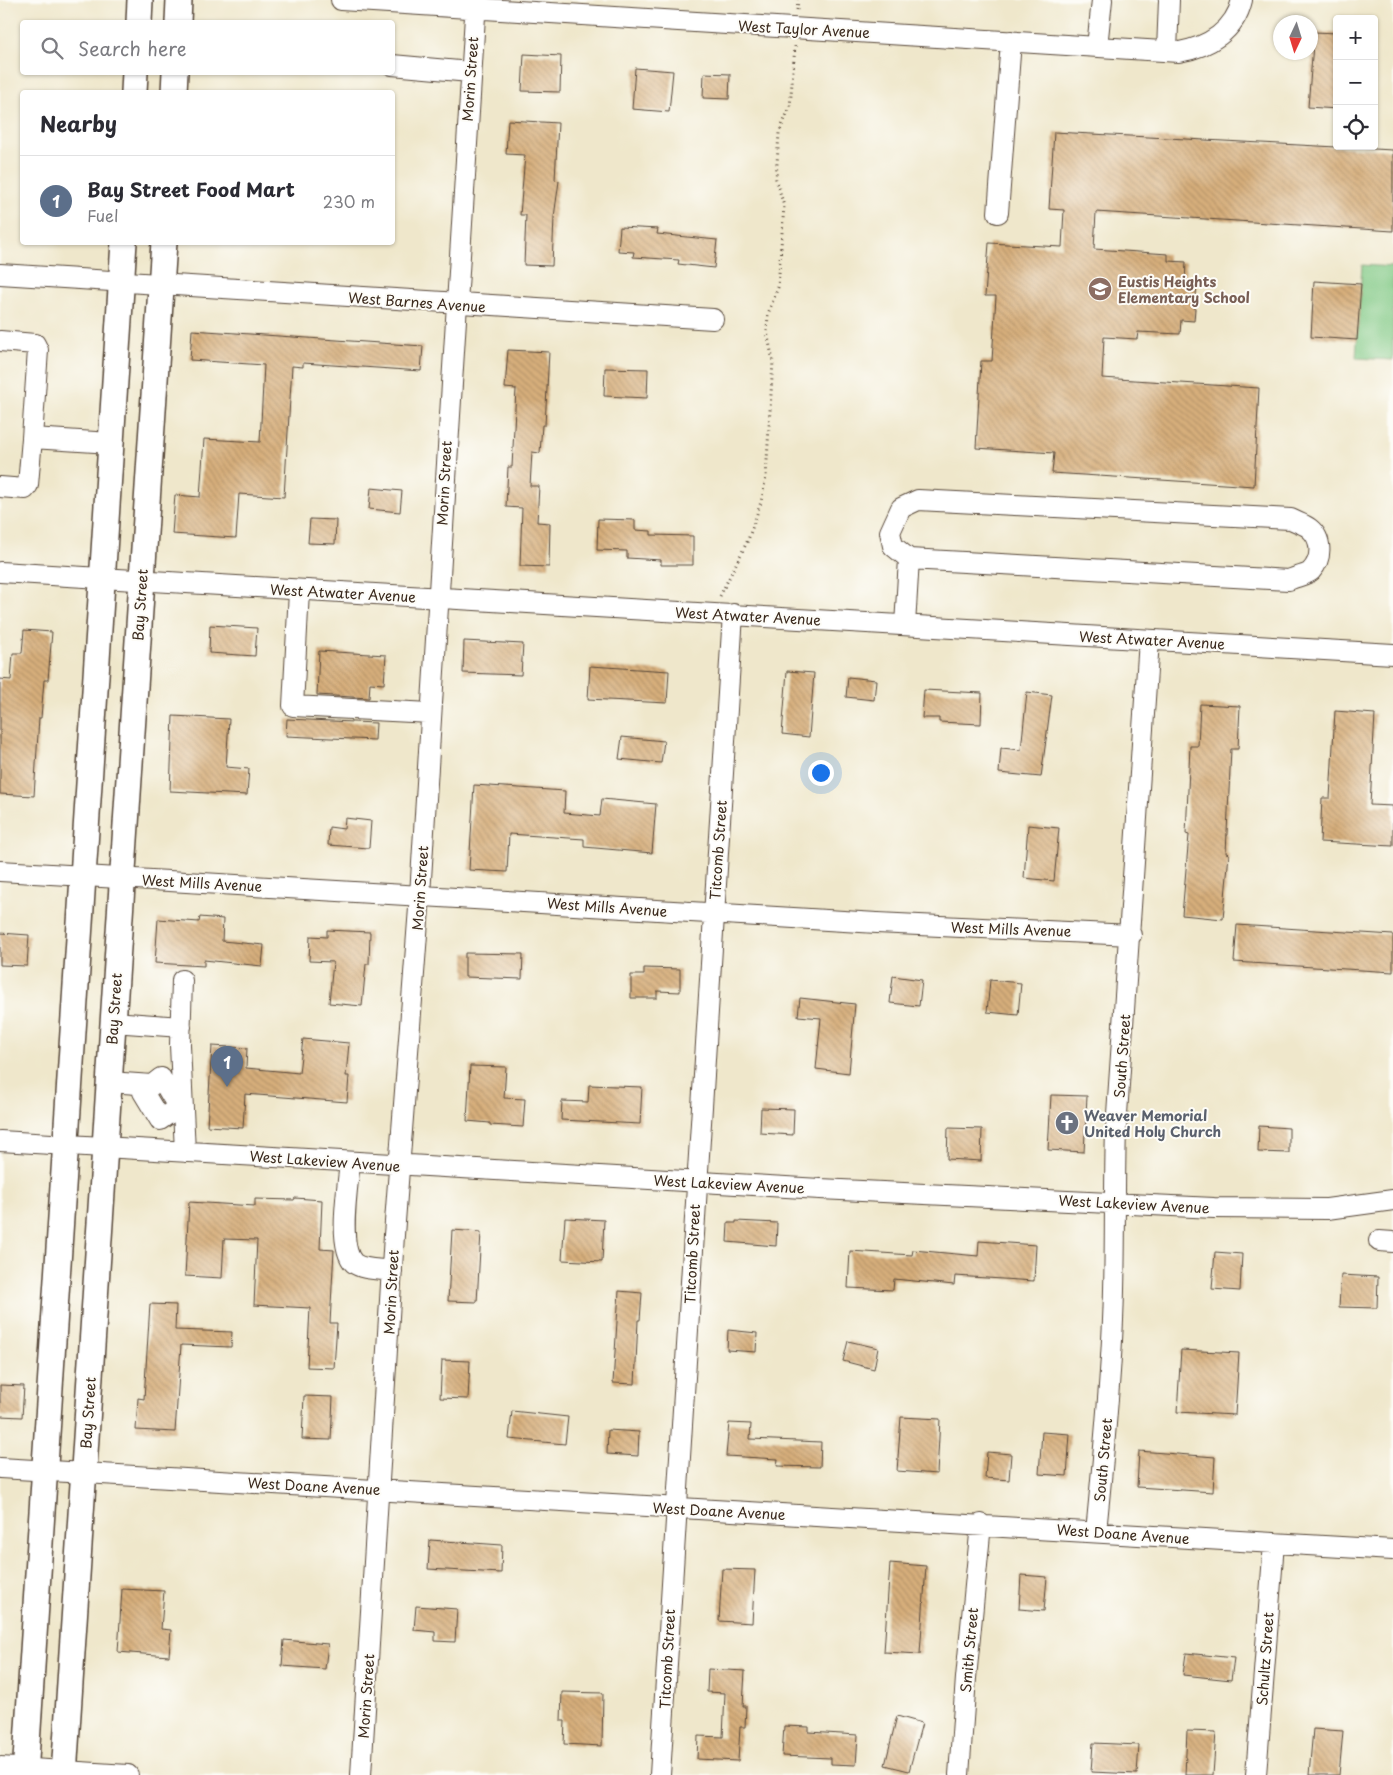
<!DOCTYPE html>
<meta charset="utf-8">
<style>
body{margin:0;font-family:"Playpen Sans",sans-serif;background:#f7f7f7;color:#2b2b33}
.controls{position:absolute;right:15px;top:15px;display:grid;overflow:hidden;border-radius:5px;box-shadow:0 1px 4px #0004}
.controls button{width:45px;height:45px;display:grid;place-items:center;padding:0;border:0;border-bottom:1px solid #e1e1e2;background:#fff;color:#2b2b33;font:25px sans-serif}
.compass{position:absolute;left:1273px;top:15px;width:45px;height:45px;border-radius:50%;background:#fff;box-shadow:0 1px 4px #0004;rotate:184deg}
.you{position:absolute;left:820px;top:772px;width:18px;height:18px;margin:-12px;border:4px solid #fff;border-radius:50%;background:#1a73e8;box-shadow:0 0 0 8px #1a73e833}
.badge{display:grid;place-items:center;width:32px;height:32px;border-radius:50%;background:#7c3aed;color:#fff;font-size:16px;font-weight:700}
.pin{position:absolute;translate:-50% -41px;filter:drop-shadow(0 1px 2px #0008)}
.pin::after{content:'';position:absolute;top:26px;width:18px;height:15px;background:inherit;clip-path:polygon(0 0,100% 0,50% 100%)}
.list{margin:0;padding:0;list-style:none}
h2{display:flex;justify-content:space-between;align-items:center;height:65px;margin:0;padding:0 20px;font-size:21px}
h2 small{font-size:16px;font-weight:400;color:#7c7c81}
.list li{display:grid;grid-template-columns:32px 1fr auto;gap:15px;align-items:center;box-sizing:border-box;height:90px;padding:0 20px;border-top:1px solid #e1e1e2}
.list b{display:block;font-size:19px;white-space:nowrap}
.list p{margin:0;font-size:16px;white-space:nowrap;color:#7c7c81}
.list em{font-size:16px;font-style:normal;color:#7c7c81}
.icon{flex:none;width:28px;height:28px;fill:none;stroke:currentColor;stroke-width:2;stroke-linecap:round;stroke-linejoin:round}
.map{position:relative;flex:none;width:1393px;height:1775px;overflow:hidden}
.search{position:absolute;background:#fff;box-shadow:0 1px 4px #0004;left:20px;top:20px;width:375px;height:55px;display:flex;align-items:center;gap:12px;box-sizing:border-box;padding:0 18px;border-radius:5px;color:#7c7c81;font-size:19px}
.panel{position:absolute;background:#fff;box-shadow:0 1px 4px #0004;left:20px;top:90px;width:375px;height:155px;border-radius:5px}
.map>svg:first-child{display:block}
</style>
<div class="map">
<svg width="1393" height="1775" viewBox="0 0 1393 1775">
<defs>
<pattern id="building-back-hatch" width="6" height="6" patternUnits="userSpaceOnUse" patternTransform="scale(1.25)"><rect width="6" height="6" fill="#d7af7c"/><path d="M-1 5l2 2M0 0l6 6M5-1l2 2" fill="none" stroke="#b08f65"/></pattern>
</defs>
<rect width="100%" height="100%" fill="#fdfcf7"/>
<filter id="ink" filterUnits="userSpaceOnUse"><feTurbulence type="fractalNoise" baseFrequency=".02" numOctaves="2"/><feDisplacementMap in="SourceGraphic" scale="10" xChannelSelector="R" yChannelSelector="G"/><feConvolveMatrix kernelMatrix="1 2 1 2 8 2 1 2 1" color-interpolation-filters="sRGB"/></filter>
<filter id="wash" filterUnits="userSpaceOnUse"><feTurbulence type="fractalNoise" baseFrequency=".0096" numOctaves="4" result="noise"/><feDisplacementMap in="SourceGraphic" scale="20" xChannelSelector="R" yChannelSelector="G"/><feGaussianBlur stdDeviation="1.12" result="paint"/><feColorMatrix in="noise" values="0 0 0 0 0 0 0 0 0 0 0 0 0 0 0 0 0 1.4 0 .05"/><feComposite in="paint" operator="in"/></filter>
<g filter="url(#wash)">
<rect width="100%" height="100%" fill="#efe7cb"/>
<path fill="#81c985" stroke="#5e7a52" d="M 1362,265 L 1393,267 L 1393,360 L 1356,358 Z"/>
<g id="blocks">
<path fill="url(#building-back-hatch)" d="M 1314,32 L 1337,33 L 1337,109 L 1308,107 Z
M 524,54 L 561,56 L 560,92 L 522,91 Z
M 635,68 L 673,71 L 669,112 L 632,109 Z
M 704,73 L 730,74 L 729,99 L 703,98 Z
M 508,120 L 558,123 L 555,180 L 559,181 L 554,217 L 552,266 L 524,265 L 526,215 L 520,215 L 525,155 L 506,154 Z
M 1054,132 L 1393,150 L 1393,231 L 1096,212 L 1094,249 L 1168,254 L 1168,261 L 1186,262 L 1185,283 L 1197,283 L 1194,321 L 1181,320 L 1180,334 L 1138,332 L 1137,339 L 1104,337 L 1102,378 L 1259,388 L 1254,486 L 1052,473 L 1054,453 L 976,448 L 981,361 L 992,361 L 996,296 L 985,296 L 989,243 L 1062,247 L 1064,210 L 1049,209 Z
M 620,227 L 658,229 L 657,234 L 717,240 L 714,268 L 678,264 L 679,260 L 633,257 L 634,252 L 618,251 Z
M 1314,281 L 1361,284 L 1357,340 L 1311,337 Z
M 192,330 L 423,346 L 421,371 L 303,363 L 303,367 L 292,366 L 284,497 L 239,494 L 236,538 L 172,534 L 175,495 L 200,497 L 204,439 L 260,442 L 264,365 L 190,360 Z
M 508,350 L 549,352 L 545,425 L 542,425 L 540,453 L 532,452 L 530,486 L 539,486 L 537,522 L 550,523 L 549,567 L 520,566 L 522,508 L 506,507 L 508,467 L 512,467 L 516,389 L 505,388 Z
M 605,368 L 648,369 L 647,398 L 604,396 Z
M 371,488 L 402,491 L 400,512 L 369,509 Z
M 310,519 L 336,520 L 335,544 L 308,543 Z
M 598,519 L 635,520 L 635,530 L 651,531 L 651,535 L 693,536 L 693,565 L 661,565 L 661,560 L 627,558 L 627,551 L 597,550 Z
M 210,625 L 257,628 L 255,656 L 209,653 Z
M 24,630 L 52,632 L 48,680 L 44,680 L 41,718 L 39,718 L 34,796 L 0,794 L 0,679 L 11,680 L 13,653 L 22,653 Z
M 464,641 L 523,644 L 521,675 L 463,673 Z
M 319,651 L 386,655 L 384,684 L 370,683 L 369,698 L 317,695 Z
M 590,666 L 669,671 L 667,703 L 588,699 Z
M 787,671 L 814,673 L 809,737 L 782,734 Z
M 848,677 L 876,680 L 874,700 L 846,697 Z
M 924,690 L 982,693 L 981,724 L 939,722 L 939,718 L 922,718 Z
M 1027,692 L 1052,695 L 1041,777 L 999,773 L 1001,748 L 1021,750 Z
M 1200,704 L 1240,706 L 1238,749 L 1231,749 L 1226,853 L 1229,854 L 1223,919 L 1182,915 L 1189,835 L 1186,834 L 1190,746 L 1198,746 Z
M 1335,711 L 1375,714 L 1370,805 L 1393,806 L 1393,846 L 1320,842 L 1322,798 L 1330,798 Z
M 173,716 L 229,719 L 226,767 L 249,769 L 247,795 L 170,791 Z
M 287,719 L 376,723 L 375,740 L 286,736 Z
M 622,737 L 664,741 L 661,763 L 619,759 Z
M 474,785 L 565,791 L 564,813 L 600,816 L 602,799 L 656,804 L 652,853 L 584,847 L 584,839 L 509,834 L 507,872 L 469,870 Z
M 345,818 L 371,821 L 369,848 L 328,845 L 329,827 L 344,829 Z
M 1028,825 L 1059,828 L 1054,881 L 1024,878 Z
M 200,917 L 223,919 L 222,941 L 264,945 L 262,966 L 204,960 L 204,966 L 155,963 L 158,919 L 199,922 Z
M 1237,925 L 1393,935 L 1393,972 L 1234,962 Z
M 327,930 L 370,932 L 369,964 L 366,964 L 362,1006 L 329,1003 L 333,962 L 309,961 L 310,936 L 327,937 Z
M 0,933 L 29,935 L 27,966 L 0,965 Z
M 465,953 L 523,954 L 522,979 L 465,977 Z
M 644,968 L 680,969 L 680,992 L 657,991 L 657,998 L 631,998 L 631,975 L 644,975 Z
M 893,976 L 922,980 L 919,1006 L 890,1003 Z
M 990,980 L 1021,983 L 1018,1015 L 987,1012 Z
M 800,998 L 855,1004 L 849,1073 L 816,1069 L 821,1018 L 798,1016 Z
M 303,1039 L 349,1043 L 346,1076 L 349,1076 L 347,1102 L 245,1094 L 243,1128 L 207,1126 L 212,1046 L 247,1048 L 246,1068 L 299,1073 Z
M 470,1066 L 506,1067 L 504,1098 L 525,1099 L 523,1127 L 490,1125 L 490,1123 L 467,1121 Z
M 589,1085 L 642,1087 L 640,1124 L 561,1120 L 562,1101 L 588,1102 Z
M 1051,1095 L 1087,1096 L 1084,1152 L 1048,1150 Z
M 761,1108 L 794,1109 L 793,1135 L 760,1133 Z
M 1259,1126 L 1289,1128 L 1289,1153 L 1258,1152 Z
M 948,1128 L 982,1129 L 981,1161 L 947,1159 Z
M 295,1198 L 322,1200 L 320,1249 L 334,1250 L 330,1323 L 337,1323 L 334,1368 L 307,1367 L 310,1308 L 254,1305 L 257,1240 L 224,1239 L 222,1278 L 185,1276 L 189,1202 L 255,1206 L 255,1199 L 294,1200 Z
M 565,1218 L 604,1220 L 602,1262 L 562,1260 Z
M 736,1221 L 777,1223 L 776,1246 L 727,1242 L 728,1223 L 736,1223 Z
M 452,1230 L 481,1232 L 477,1302 L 448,1301 Z
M 979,1241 L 1036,1245 L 1034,1281 L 955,1276 L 954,1285 L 894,1279 L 893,1290 L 848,1288 L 850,1251 L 912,1255 L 913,1250 L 978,1256 Z
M 1215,1252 L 1242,1254 L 1240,1291 L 1212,1289 Z
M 1341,1275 L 1378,1277 L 1377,1308 L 1339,1307 Z
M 619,1291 L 642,1293 L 640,1320 L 638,1320 L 635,1384 L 613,1383 Z
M 150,1304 L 176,1305 L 175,1330 L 232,1332 L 231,1347 L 181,1345 L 175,1432 L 136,1430 L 138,1398 L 144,1399 Z
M 728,1330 L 757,1333 L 756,1352 L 727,1350 Z
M 848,1341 L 878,1348 L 874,1369 L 843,1361 Z
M 1181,1350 L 1239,1353 L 1235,1415 L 1177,1412 Z
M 442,1360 L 470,1361 L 468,1399 L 440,1398 Z
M 0,1385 L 24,1386 L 22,1417 L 0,1416 Z
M 304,1396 L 333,1397 L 331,1440 L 302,1439 Z
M 512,1411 L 568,1417 L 565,1444 L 509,1439 Z
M 901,1417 L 940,1419 L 937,1474 L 897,1471 Z
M 729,1423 L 751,1424 L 750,1439 L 821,1442 L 820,1467 L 777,1466 L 778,1459 L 726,1456 Z
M 608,1430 L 639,1432 L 638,1456 L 607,1454 Z
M 1042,1432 L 1070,1434 L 1067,1476 L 1039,1474 Z
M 1139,1451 L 1215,1457 L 1213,1492 L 1137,1487 Z
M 987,1452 L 1011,1454 L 1009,1480 L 985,1478 Z
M 430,1540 L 502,1545 L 501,1573 L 428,1569 Z
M 890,1563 L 926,1566 L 920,1654 L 884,1652 Z
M 722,1569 L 755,1570 L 752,1623 L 719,1621 Z
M 1021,1575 L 1047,1577 L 1044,1611 L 1019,1609 Z
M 122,1589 L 164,1591 L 161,1629 L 171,1630 L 169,1656 L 118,1652 Z
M 416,1606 L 457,1609 L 455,1642 L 435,1641 L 435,1632 L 414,1630 Z
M 284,1640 L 328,1644 L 325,1669 L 282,1666 Z
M 1186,1653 L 1234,1658 L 1231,1680 L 1183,1675 Z
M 708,1669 L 745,1671 L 743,1706 L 746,1706 L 745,1727 L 740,1727 L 738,1761 L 697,1759 L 698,1736 L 723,1737 L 725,1693 L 707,1692 Z
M 562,1692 L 603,1693 L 602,1746 L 564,1744 L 565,1721 L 561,1721 Z
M 897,1716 L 922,1723 L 909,1771 L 885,1765 Z
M 784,1726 L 809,1727 L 809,1732 L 858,1735 L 856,1765 L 831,1764 L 831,1758 L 782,1756 Z
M 1313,1729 L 1343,1731 L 1339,1775 L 1309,1775 Z
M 1187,1731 L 1216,1732 L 1213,1775 L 1185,1775 Z
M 1093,1743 L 1139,1745 L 1137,1774 L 1091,1772 Z"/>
</g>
</g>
<g filter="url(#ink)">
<use href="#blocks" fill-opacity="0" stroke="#564638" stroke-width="1"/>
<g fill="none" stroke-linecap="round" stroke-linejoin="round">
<g stroke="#564638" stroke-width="22">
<path id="minor" d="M 341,0 L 1179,52 C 1208,47 1235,31 1242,0
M 1097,47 L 1102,0
M 1167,51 L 1169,0
M 392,65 L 470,72
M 998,213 L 1011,41
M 0,274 L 713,319
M 0,341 L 35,344 L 38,350 L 32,438
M 0,487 L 25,489 L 28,485 L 32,438 L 111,443
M 918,500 L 1291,519 C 1296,522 1304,524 1309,528 C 1322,538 1323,558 1311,571 C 1307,575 1295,577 1289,580 L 909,559 L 893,546 L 890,532 L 901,508 Z
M 0,572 L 1393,654
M 299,591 L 293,706 L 431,713
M 905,625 L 909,559
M 0,871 L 877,923 L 1131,935
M 182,980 L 180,1045 L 185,1152
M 113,1022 L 181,1027
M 161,1078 L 178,1107 L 160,1120 L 143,1092 Z
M 109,1082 L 152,1085
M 0,1141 L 820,1189 L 1214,1208 L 1327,1209 L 1393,1200
M 350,1162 C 348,1185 337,1247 354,1263 C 362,1270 381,1269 392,1271
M 1379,1241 L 1393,1242
M 0,1468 L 1393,1550
M 1096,1532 C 1103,1461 1110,1391 1113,1320 C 1116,1256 1114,1193 1116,1129 L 1149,640
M 0,1767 L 128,1775
M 361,1775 L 394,1235 L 420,895 L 476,0
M 660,1775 L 733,614
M 959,1775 L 966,1678 L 981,1524
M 1256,1775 L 1274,1543"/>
</g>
<g stroke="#564638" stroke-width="28">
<path id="major" d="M 139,22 L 140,0
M 178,22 L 179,0
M 134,92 L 135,72
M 174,92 L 175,72
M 25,1775 L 124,242
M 64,1775 L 164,242"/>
</g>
<path stroke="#564638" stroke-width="3" stroke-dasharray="1 4" stroke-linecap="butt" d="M 797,10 L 798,0
M 720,596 L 748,540 L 761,502 L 766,477 L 773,361 L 767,332 L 768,314 L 778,287 L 784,206 L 776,179 L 779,133 L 790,107 L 795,46"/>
<use href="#minor" stroke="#fff" stroke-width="20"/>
<use href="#major" stroke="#fff" stroke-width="25"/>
</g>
</g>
<defs>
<g id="school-disc" transform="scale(1.25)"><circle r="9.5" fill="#8d6e63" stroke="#fdfcf7"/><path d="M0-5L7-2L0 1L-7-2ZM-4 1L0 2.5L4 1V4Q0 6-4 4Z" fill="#fff"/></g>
<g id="church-disc" transform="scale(1.25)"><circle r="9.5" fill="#6b7280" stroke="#fdfcf7"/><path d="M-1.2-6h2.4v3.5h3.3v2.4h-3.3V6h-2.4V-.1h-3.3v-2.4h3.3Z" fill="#fff"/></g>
</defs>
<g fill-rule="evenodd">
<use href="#school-disc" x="1100" y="289"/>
<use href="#church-disc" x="1067" y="1123"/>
</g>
<g text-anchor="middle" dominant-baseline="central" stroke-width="4" stroke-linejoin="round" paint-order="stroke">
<g font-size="14" fill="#3b2a1e" stroke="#fdfcf7">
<text transform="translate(804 29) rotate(3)">West Taylor Avenue</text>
<text transform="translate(470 79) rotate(-86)">Morin Street</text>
<text transform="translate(417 302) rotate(4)">West Barnes Avenue</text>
<text transform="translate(444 483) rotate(-87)">Morin Street</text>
<text transform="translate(343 593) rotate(3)">West Atwater Avenue</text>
<text transform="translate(140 605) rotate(-86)">Bay Street</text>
<text transform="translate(748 616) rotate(3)">West Atwater Avenue</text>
<text transform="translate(1152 640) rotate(3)">West Atwater Avenue</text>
<text transform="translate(718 850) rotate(-86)">Titcomb Street</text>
<text transform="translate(202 883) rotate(3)">West Mills Avenue</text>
<text transform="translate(420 888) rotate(-86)">Morin Street</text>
<text transform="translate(607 907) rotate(4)">West Mills Avenue</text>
<text transform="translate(1011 929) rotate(2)">West Mills Avenue</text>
<text transform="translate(114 1009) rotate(-86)">Bay Street</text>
<text transform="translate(1122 1056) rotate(-86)">South Street</text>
<text transform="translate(325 1161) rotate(4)">West Lakeview Avenue</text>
<text transform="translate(729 1184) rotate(3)">West Lakeview Avenue</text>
<text transform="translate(1134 1204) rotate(3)">West Lakeview Avenue</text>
<text transform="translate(692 1254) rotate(-87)">Titcomb Street</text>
<text transform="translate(391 1292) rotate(-87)">Morin Street</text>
<text transform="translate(88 1413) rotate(-86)">Bay Street</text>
<text transform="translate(1103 1460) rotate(-85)">South Street</text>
<text transform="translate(314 1486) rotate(3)">West Doane Avenue</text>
<text transform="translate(719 1511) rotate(3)">West Doane Avenue</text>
<text transform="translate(1123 1534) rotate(4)">West Doane Avenue</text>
<text transform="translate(969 1650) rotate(-85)">Smith Street</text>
<text transform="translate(667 1659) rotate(-87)">Titcomb Street</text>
<text transform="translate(1265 1659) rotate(-86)">Schultz Street</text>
<text transform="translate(366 1696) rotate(-86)">Morin Street</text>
</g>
<g font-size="14" font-weight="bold" fill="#785e54" stroke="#fdfcf7" text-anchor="start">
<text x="1118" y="281">Eustis Heights<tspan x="1118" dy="16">Elementary School</tspan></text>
</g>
<g font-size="14" font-weight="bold" fill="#5b616d" stroke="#fdfcf7" text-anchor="start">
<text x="1084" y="1115">Weaver Memorial<tspan x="1084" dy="16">United Holy Church</tspan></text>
</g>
</g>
</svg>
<div class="controls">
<button>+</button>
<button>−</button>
<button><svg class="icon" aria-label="locate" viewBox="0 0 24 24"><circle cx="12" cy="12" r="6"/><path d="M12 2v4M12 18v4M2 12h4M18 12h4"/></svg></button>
</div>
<svg class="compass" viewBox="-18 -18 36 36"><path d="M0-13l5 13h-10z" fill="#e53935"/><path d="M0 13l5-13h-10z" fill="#7c7c81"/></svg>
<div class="you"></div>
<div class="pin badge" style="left:227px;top:1087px;background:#5c6f8a">1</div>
<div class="search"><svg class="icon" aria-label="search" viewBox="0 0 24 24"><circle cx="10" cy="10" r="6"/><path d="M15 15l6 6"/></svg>Search here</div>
<section class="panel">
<h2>Nearby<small></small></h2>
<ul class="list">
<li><span class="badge" style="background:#5c6f8a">1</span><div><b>Bay Street Food Mart</b><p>Fuel</p></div><em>230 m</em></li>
</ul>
</section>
</div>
